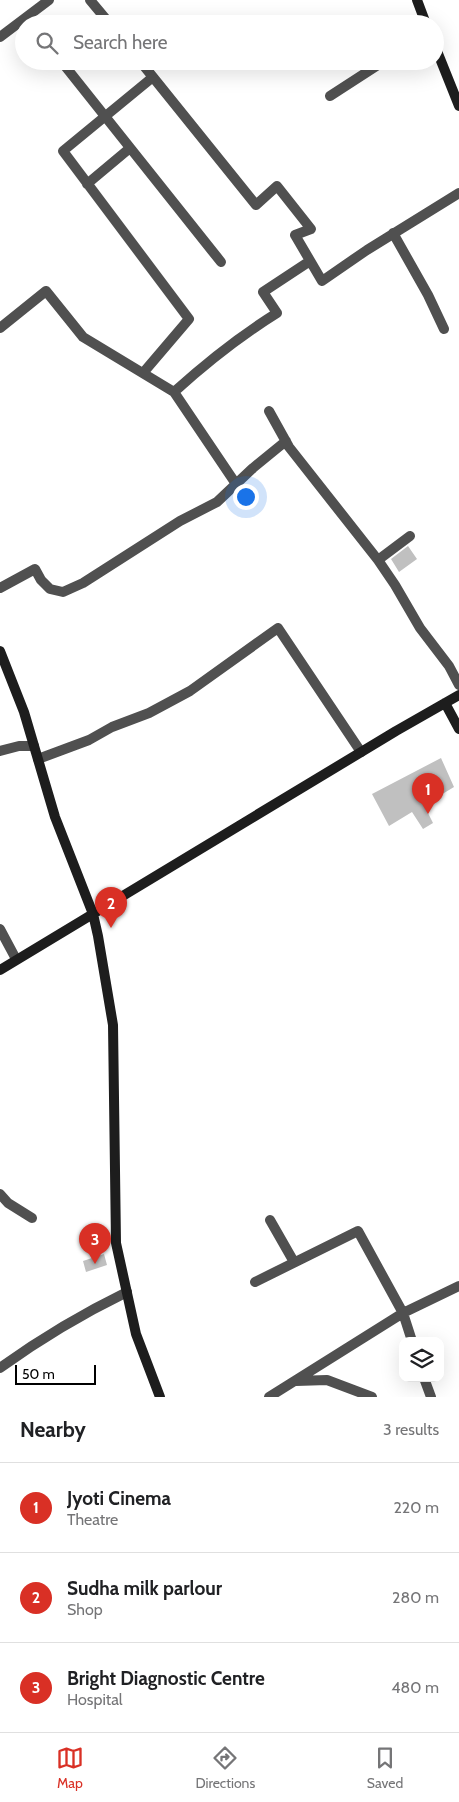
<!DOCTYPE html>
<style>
body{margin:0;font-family:Cabin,sans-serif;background:#f2f2f2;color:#202124}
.controls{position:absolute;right:15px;bottom:15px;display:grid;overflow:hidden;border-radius:10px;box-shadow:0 5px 20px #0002}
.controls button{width:45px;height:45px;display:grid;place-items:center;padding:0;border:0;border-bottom:1px solid #e0e0e0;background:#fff;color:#202124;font:25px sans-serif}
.scale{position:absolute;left:15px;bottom:12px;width:81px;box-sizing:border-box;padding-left:5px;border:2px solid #000;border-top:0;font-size:14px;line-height:18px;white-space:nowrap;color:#000;-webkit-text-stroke:4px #fff;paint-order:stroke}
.you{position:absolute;left:245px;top:496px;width:18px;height:18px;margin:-12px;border:4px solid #fff;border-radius:50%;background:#1a73e8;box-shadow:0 0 0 8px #1a73e833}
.badge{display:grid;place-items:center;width:32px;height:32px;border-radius:50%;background:#d93025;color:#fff;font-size:16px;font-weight:700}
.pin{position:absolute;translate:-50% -41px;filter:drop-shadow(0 1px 2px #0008)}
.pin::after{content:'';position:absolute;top:26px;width:18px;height:15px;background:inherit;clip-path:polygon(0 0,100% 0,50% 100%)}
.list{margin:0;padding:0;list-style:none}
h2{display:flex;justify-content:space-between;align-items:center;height:65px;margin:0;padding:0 20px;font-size:21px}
h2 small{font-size:16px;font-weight:400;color:#757577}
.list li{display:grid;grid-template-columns:32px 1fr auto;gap:15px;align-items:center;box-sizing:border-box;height:90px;padding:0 20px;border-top:1px solid #e0e0e0}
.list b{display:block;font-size:19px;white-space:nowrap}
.list p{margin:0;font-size:16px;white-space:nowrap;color:#757577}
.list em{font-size:16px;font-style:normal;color:#757577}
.icon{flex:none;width:28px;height:28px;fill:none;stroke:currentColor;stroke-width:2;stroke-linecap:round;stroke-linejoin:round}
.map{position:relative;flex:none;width:459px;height:1397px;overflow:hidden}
.search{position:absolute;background:#fff;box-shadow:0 5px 20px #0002;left:15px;right:15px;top:15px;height:55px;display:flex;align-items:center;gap:12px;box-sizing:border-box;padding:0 18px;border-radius:28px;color:#757577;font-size:19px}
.sheet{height:335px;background:#fff}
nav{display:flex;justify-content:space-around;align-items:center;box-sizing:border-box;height:70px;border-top:1px solid #e0e0e0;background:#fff;font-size:14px;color:#757577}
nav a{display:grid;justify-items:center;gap:2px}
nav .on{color:#d93025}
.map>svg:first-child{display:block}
</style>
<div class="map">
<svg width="459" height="1397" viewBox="0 0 459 1397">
<rect width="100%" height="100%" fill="#fff"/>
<path fill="#c0c0c0" d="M 408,546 L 417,559 L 399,572 L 391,559 Z
M 441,758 L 454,787 L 424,805 L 433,823 L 423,829 L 412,812 L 389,826 L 372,794 Z
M 104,1254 L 107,1265 L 86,1272 L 83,1261 Z"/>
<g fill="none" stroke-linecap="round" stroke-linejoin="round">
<path stroke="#505050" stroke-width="10" d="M 90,0 L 110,24
M 0,37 L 49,0
M 61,61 L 221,262
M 140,61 L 256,205 L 277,186 L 311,229 L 295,235 L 322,281 L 367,250 L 459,193
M 330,96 L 384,61
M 87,184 L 130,148
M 393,233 L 428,295 L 444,329
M 0,328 L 46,291 L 83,337 L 174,392
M 143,373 L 189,319 L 63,151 L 153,77
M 269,411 L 289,447 L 378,560 L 395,585 L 420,628 L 449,666 L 459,685
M 236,484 L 174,392 C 206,363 240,336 277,313 L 263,292 L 310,261
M 378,560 L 410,536
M 0,588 L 35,569 L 41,580 L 50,589 L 63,592 L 83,583 L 180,521 L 217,502 L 253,468 L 286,441
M 0,751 L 19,746 L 34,746
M 38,759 L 89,740 L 112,727 L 149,713 L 190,691 L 278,628 L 361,752
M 0,929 L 16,959
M 0,1194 L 8,1203 L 32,1218
M 270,1220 L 294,1262
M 255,1282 L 358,1231 L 403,1313 L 412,1341
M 0,1368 C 40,1339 82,1314 127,1292
M 424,1378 L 431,1397
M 296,1381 L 327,1380 L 372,1397
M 269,1397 L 403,1313 L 459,1286"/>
<path stroke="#1d1d1d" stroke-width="10" d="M 417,0 L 426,24
M 435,46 L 459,106
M 0,651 L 24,712 L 55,817 L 93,914 L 98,936 L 113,1025 L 116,1243 L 136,1334 L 160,1397
M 445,703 L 459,729
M 0,970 L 396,731 L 459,695"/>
</g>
</svg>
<div class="controls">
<button><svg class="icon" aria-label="layers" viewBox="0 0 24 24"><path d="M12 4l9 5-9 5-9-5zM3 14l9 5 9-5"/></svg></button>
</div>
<div class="scale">50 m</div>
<div class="you"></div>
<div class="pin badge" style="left:428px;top:814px">1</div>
<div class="pin badge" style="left:111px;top:928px">2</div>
<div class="pin badge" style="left:95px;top:1264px">3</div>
<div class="search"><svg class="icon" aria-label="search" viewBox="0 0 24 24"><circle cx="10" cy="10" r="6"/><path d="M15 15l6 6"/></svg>Search here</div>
</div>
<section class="sheet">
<h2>Nearby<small>3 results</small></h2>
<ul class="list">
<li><span class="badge">1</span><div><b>Jyoti Cinema</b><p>Theatre</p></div><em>220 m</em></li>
<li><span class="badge">2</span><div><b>Sudha milk parlour</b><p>Shop</p></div><em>280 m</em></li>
<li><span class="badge">3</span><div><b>Bright Diagnostic Centre</b><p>Hospital</p></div><em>480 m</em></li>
</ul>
</section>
<nav>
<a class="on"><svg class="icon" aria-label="map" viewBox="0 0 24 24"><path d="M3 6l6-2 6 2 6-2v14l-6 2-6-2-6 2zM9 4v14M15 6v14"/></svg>Map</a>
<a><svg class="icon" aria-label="directions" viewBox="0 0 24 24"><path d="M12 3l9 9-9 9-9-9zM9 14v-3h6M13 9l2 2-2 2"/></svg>Directions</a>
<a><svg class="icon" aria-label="saved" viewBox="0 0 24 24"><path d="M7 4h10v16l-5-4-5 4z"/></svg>Saved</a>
</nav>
